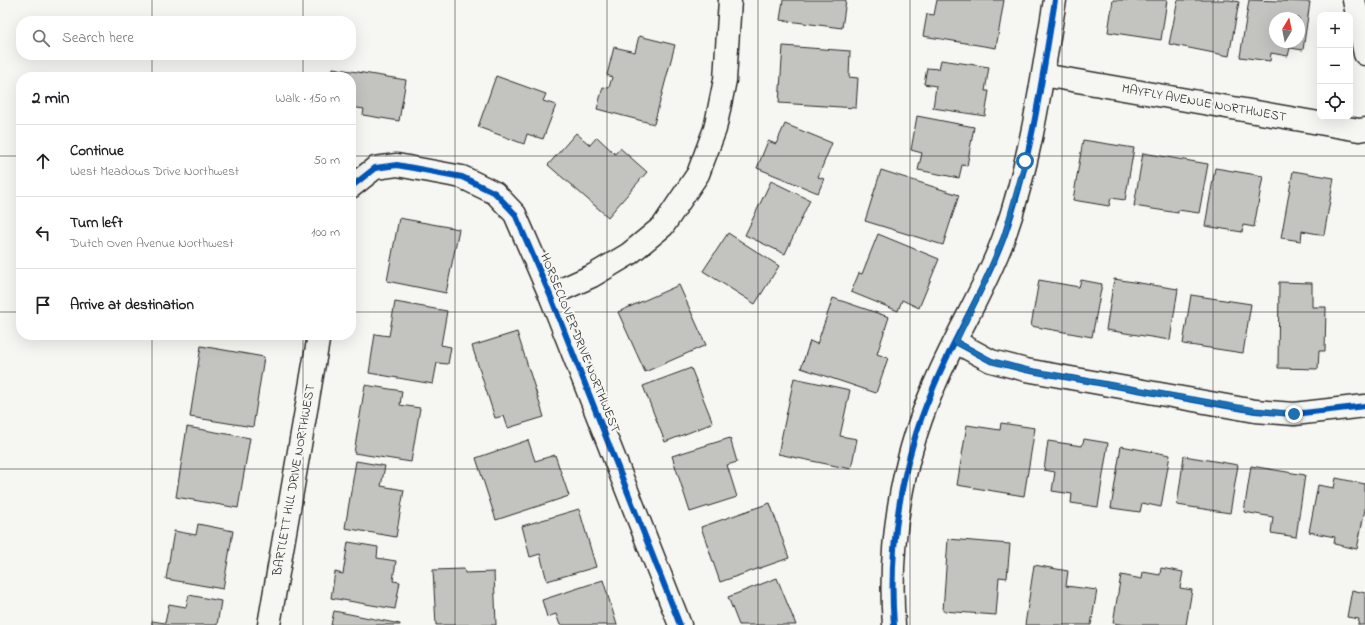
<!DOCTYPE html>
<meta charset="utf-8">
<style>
body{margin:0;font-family:"Indie Flower",sans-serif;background:#f6f6f6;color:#202124}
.controls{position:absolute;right:12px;top:12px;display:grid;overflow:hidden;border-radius:8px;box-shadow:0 4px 16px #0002}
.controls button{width:36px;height:36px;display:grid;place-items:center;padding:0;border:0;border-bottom:1px solid #e0e0e0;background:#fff;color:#202124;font:20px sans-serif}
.compass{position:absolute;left:1269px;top:12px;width:36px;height:36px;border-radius:50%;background:#fff;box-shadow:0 4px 16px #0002;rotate:10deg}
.stop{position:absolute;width:12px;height:12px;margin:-9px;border:3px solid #1f6fb2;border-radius:50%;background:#fff}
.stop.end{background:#1f6fb2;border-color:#fff;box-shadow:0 1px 4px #0008}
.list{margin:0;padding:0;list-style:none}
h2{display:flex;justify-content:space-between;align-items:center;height:52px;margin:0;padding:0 16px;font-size:17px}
h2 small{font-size:13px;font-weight:400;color:#757577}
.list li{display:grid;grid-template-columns:26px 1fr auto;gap:12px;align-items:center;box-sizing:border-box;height:72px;padding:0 16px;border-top:1px solid #e0e0e0}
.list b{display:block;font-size:15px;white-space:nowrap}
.list p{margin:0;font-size:13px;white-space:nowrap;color:#757577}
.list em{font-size:13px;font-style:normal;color:#757577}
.icon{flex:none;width:22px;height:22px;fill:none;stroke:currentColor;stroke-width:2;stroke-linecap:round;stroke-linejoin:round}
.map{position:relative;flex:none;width:1365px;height:625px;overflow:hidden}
.search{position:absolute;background:#fff;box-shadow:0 4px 16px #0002;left:16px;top:16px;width:340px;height:44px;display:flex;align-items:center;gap:10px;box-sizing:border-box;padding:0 14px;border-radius:16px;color:#757577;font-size:15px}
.panel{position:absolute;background:#fff;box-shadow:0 4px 16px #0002;left:16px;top:72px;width:340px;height:268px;border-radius:16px}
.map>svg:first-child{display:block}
</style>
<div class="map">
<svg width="1365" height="625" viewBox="0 0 1365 625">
<rect width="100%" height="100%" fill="#f6f6f2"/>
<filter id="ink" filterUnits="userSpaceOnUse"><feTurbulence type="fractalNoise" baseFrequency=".025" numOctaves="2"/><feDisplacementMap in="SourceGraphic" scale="8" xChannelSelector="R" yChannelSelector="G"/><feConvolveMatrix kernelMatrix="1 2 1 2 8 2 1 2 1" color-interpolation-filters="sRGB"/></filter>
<g filter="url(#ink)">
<path fill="#c3c3c0" stroke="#2b2b2b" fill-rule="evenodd" d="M 783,0 L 846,0 L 842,28 L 780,20 Z
M 937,0 L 1004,0 L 996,48 L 923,36 L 927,14 L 934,15 Z
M 1113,0 L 1167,0 L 1161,40 L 1108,32 Z
M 1178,0 L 1230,0 L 1239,2 L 1229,56 L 1169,44 Z
M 1249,0 L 1310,2 L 1303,50 L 1290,48 L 1288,56 L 1271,53 L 1270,61 L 1240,57 ZM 1275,18 L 1299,18 L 1299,42 L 1275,42 Z
M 639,36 L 675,45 L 654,124 L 597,109 L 603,87 L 609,88 L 612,77 L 607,75 L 614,47 L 635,52 Z
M 783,46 L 850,51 L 849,77 L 858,78 L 856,108 L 779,103 Z
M 941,60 L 989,67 L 985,91 L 989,91 L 985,116 L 933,108 L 936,86 L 924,84 L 927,68 L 939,69 Z
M 333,68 L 406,80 L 399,121 L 363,115 L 364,109 L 351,107 L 351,77 L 331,77 Z
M 496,76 L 546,94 L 543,101 L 556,105 L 543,139 L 527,134 L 524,144 L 478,127 Z
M 917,116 L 974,127 L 967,166 L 962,165 L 959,178 L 918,170 L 922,153 L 911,150 Z
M 785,124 L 832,143 L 818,177 L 824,179 L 818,193 L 757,168 L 768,141 L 776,144 Z
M 576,133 L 590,145 L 597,137 L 615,154 L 620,148 L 647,172 L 608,217 L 548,165 Z
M 1083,140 L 1134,148 L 1125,200 L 1111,198 L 1109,206 L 1073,200 Z
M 1143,153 L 1208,164 L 1199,213 L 1178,210 L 1178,213 L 1134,206 Z
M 1215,168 L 1263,176 L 1254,227 L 1243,225 L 1242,232 L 1205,226 Z
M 881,170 L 959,195 L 943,245 L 865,221 Z
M 1293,171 L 1334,178 L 1324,235 L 1302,231 L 1301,241 L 1281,238 Z
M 771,181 L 810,200 L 785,254 L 745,235 Z
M 399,218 L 459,229 L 446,293 L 387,281 Z
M 728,233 L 779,266 L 755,304 L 703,271 Z
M 878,234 L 939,259 L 919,308 L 902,300 L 898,311 L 851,292 L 859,273 L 862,274 Z
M 1114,279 L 1178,289 L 1170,340 L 1106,330 Z
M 1039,280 L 1079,287 L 1081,280 L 1102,284 L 1092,337 L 1031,326 Z
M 1279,282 L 1312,283 L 1312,307 L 1326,307 L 1325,351 L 1319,351 L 1318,369 L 1278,368 Z
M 679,285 L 706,345 L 645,372 L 618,312 Z
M 1191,295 L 1251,304 L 1243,353 L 1183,344 Z
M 833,298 L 889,317 L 877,354 L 888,358 L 876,393 L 801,368 L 810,341 L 817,344 Z
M 395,302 L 447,311 L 441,345 L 451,347 L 448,364 L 437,363 L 433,384 L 369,373 L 375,334 L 389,336 Z
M 517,332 L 544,417 L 508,428 L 504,416 L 495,418 L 472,346 Z
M 201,346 L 264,357 L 253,427 L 190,417 Z
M 691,368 L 713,423 L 665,442 L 643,386 Z
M 794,378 L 850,390 L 840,436 L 857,439 L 851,469 L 778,454 Z
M 365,385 L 402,391 L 400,405 L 420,408 L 411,462 L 354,453 Z
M 1001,423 L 1035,428 L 1024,496 L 957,485 L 967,425 L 1000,430 Z
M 187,427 L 250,438 L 238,508 L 176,497 Z
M 730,438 L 737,462 L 727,465 L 737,497 L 690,512 L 672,456 Z
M 1084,439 L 1108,443 L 1098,507 L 1071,503 L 1072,494 L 1052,491 L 1055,472 L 1044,470 L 1048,441 L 1082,446 Z
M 528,440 L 535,461 L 555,455 L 569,496 L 496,520 L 476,458 Z
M 1121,446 L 1170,455 L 1161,507 L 1142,503 L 1140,512 L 1111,508 Z
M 1184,456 L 1238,465 L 1230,513 L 1177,505 Z
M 356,461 L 385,466 L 381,486 L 404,490 L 396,537 L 345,528 Z
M 1251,466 L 1305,475 L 1296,537 L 1271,533 L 1273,517 L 1244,512 Z
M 1336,478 L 1365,484 L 1365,509 L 1357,549 L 1334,544 L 1335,537 L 1309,532 L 1318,485 L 1334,488 Z
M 770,503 L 789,558 L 720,582 L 701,527 Z
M 579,509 L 596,567 L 547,581 L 540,554 L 530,557 L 522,526 Z
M 198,524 L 233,531 L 223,589 L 166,579 L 174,531 L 196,535 Z
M 948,539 L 1010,544 L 1007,578 L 999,577 L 996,615 L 943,611 Z
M 348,542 L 378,547 L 377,558 L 396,561 L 393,581 L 400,582 L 395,609 L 331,598 L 335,572 L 343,574 Z
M 1034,565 L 1068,571 L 1066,586 L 1097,590 L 1091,625 L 1025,625 Z
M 1161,568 L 1183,572 L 1180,588 L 1192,590 L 1186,625 L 1127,625 L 1113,623 L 1121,575 L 1142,579 L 1143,572 L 1160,575 Z
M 464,569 L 465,573 L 494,572 L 496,625 L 436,625 L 433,570 Z
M 777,578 L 796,625 L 739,625 L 728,597 Z
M 603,580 L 617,625 L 560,625 L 556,614 L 547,617 L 542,600 Z
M 1352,590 L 1365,593 L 1365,625 L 1358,625 L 1359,619 L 1347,617 Z
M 189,595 L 221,601 L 217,625 L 152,625 L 152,621 L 165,623 L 169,604 L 186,607 Z
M 334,611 L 400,624 L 400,625 L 331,625 Z"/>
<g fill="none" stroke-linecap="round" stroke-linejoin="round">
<g stroke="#2b2b2b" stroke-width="25">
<path id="minor" d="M 1354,0 L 1365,54
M 1043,75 L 1359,130 L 1365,129
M 351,187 L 375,168 L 397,165 L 462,177 L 495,193 L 515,214 L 550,295 L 680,625
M 550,295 L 592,276 L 629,254 L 663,226 L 698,174 L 715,129 L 725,80 L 730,0
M 956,342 L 991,361 L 1026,370 L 1255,411 L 1294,414 L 1365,406
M 269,625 L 319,335
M 894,625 C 888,547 901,463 932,391 C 953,338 985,290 1004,237 C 1031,161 1042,79 1055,0"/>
</g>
<use href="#minor" stroke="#f6f6f2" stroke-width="22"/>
<g stroke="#f6f6f2" stroke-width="8">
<path id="cycleway" d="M 351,187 L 375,168 L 397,165 L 462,177 L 495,193 L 515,214 L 550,295 L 680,625
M 956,342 L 991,361 L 1026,370 L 1255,411 L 1294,414 L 1365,406
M 894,625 C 888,547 901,463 932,391 C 953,338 985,290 1004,237 C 1031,161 1042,79 1055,0"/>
</g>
<use href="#cycleway" stroke="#0057b8" stroke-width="6"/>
</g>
</g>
<g fill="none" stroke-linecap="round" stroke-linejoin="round" filter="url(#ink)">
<path stroke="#1f6fb2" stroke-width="5" d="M 1025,161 L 1004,236 L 984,283 L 956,342 L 991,361 L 1026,370 L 1255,410 L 1294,414"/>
</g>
<path fill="none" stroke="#2b2b2b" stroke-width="1" stroke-opacity="0.55" d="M 152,0 L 152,21M 303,0 L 303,21M 455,0 L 455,625M 607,0 L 607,625M 758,0 L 758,625M 910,0 L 910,625M 1062,0 L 1062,625M 1213,0 L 1213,625M 152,55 L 152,77M 303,55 L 303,77M 0,156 L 21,156M 351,156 L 1365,156M 0,312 L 21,312M 351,312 L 1365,312M 152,335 L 152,625M 303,335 L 303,625M 0,469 L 1365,469"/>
<g text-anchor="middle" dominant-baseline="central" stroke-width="4" stroke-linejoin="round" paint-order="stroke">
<g font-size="13" fill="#2b2b2b" stroke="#f6f6f2">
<text transform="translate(1204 103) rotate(10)">MAYFLY AVENUE NORTHWEST</text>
<text transform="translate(580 343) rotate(68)">HORSECLOVER DRIVE NORTHWEST</text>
<text transform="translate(294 480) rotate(-80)">BARTLETT HILL DRIVE NORTHWEST</text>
</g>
</g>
</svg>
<div class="controls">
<button>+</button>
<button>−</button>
<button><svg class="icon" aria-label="locate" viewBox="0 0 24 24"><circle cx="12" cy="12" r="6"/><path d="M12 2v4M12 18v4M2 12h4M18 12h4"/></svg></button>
</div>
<svg class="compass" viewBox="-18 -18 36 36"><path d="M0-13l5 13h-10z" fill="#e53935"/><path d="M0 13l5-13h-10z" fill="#757577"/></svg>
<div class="stop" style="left:1025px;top:161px"></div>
<div class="stop end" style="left:1294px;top:414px"></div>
<div class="search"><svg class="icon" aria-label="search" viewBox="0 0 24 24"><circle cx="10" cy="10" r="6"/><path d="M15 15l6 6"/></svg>Search here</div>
<section class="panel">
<h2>2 min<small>Walk · 150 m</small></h2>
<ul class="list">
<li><svg class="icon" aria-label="ahead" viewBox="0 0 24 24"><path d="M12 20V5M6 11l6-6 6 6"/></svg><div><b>Continue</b><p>West Meadows Drive Northwest</p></div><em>50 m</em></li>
<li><svg class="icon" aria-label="left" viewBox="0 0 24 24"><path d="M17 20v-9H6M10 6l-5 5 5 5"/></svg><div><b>Turn left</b><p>Dutch Oven Avenue Northwest</p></div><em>100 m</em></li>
<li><svg class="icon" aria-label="arrive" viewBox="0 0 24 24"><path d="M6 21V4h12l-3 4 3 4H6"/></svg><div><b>Arrive at destination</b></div></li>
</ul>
</section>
</div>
